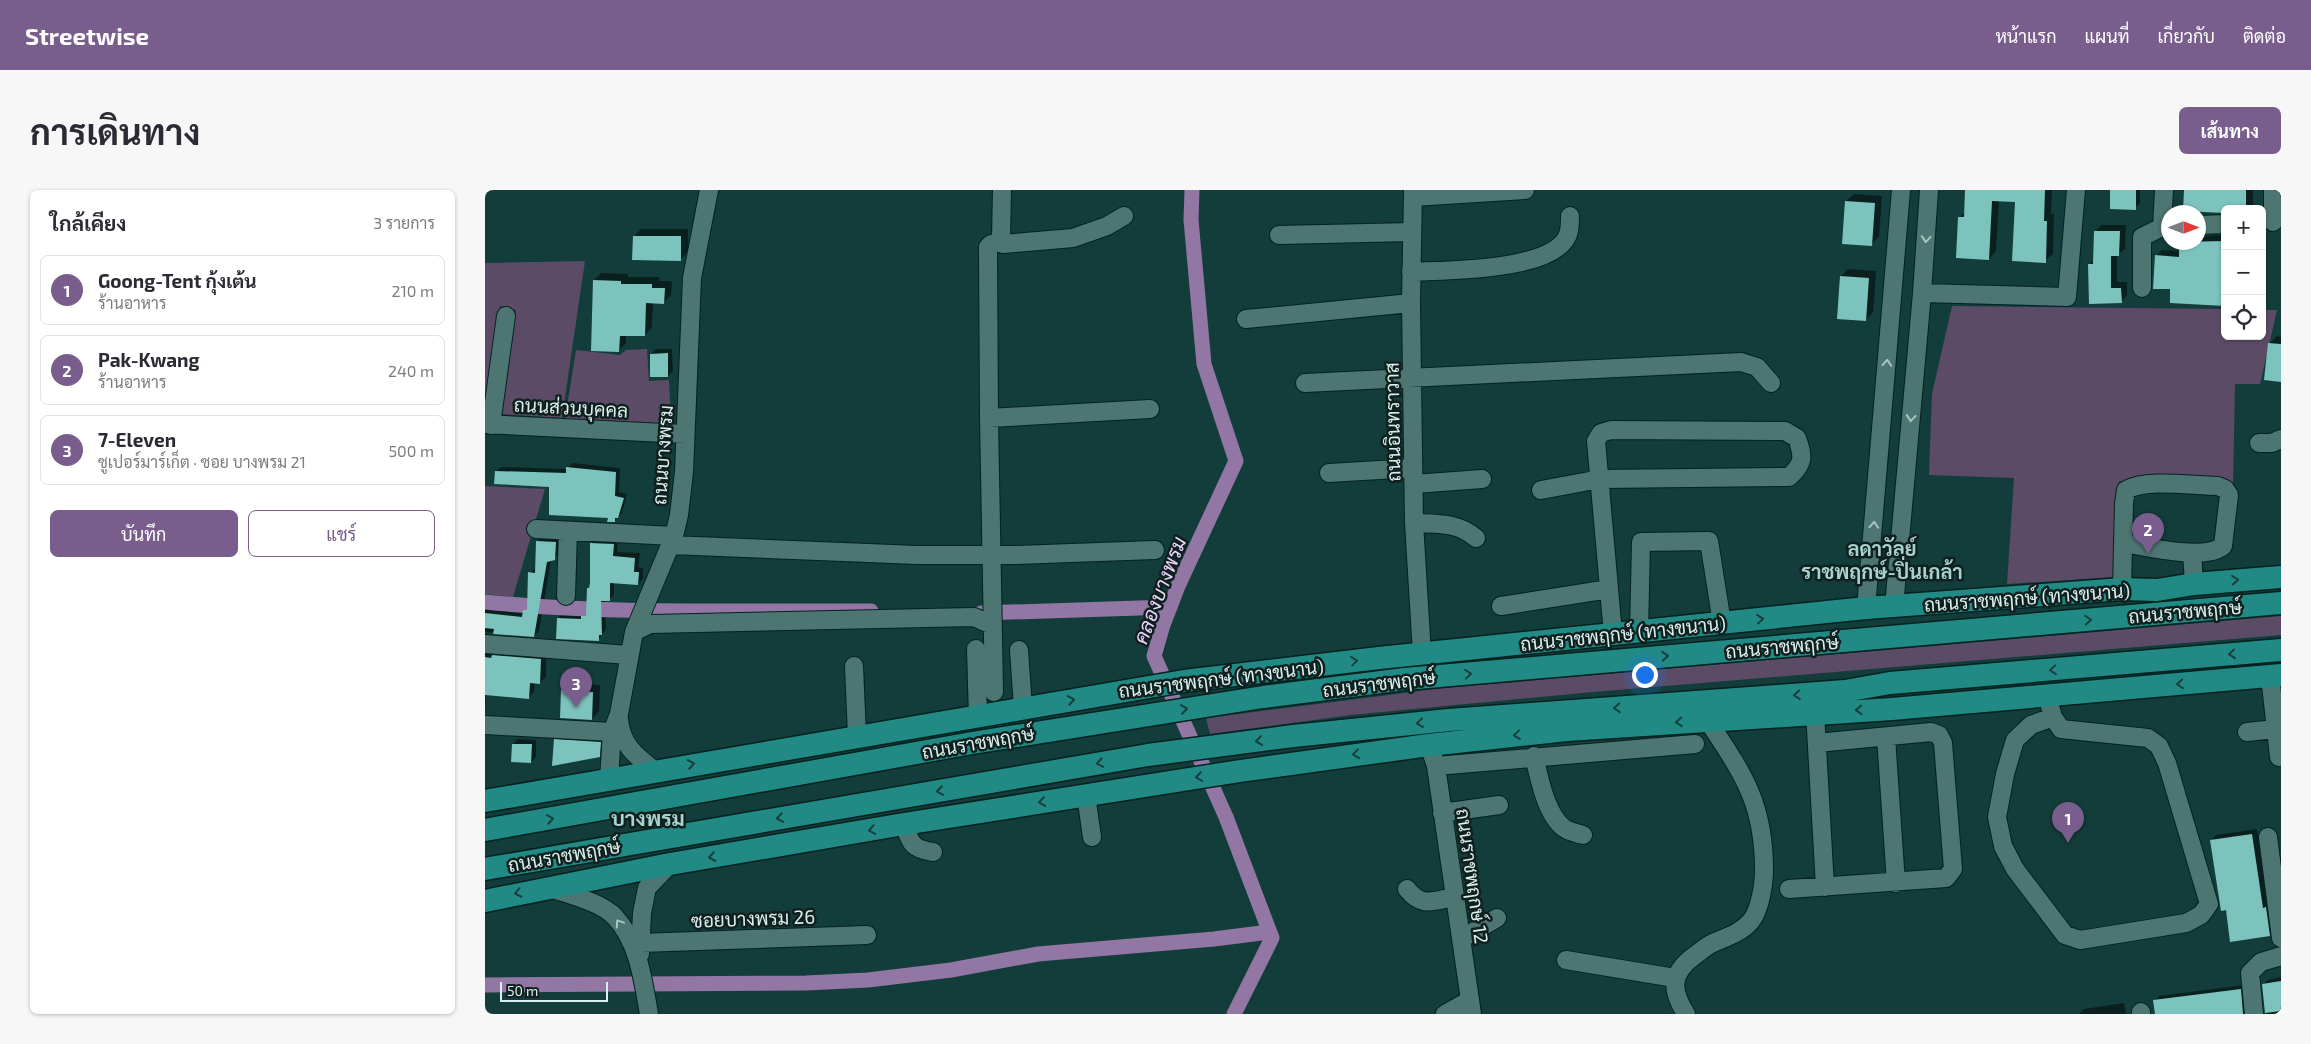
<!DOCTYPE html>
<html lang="th">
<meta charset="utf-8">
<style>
body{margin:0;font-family:"Exo 2",Sarabun,sans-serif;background:#f7f7f7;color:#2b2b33}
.controls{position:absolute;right:15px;top:15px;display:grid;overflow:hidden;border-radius:8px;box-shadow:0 1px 4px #0004}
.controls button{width:45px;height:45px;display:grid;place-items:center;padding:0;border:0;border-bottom:1px solid #e1e1e2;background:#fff;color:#2b2b33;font:25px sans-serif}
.compass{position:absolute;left:1676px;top:15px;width:45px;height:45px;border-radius:50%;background:#fff;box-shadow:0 1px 4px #0004;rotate:90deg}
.scale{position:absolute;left:15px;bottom:12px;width:108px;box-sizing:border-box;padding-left:5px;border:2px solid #daefed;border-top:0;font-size:14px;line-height:18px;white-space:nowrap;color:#daefed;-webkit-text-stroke:4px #0f201f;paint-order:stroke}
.you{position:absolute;left:1159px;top:484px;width:18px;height:18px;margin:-12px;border:4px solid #fff;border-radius:50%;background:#1a73e8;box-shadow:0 0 0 8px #1a73e833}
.badge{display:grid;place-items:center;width:32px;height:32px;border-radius:50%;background:#785d8d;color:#fff;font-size:16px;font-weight:700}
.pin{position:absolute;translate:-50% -41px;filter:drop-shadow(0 1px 2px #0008)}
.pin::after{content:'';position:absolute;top:26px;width:18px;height:15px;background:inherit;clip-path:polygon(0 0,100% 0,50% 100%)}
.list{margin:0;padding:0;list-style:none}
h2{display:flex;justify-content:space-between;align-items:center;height:65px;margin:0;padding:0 20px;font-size:21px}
h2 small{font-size:16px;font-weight:400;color:#7c7c81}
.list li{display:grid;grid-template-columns:32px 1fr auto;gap:15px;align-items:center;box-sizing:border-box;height:70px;margin:0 10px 10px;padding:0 10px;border:1px solid #e1e1e2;border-radius:8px}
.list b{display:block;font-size:19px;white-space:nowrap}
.list p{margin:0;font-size:16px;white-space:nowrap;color:#7c7c81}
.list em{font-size:16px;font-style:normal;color:#7c7c81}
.actions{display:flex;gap:10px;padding:15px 20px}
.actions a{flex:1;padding:11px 0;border:1px solid #785d8d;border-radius:8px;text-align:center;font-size:18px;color:#785d8d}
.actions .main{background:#785d8d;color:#fff}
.icon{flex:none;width:28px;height:28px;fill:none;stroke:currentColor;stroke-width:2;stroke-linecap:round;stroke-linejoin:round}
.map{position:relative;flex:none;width:1796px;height:824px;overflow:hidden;border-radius:8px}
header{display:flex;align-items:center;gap:30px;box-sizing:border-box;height:70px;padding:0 25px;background:#785d8d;color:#fff}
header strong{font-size:24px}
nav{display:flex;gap:28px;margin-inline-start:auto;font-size:18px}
.intro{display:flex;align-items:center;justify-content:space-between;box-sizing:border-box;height:120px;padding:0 30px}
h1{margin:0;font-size:35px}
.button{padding:12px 22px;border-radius:8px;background:#785d8d;color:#fff;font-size:18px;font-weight:700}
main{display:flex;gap:30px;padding:0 30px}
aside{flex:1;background:#fff;border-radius:8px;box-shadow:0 1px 4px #0004}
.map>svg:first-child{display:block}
</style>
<header>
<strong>Streetwise</strong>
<nav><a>หน้าแรก</a><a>แผนที่</a><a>เกี่ยวกับ</a><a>ติดต่อ</a></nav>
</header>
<div class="intro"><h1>การเดินทาง</h1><a class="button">เส้นทาง</a></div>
<main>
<aside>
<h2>ใกล้เคียง<small>3 รายการ</small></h2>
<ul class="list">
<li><span class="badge">1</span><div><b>Goong-Tent กุ้งเต้น</b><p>ร้านอาหาร</p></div><em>210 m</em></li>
<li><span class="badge">2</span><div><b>Pak-Kwang</b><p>ร้านอาหาร</p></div><em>240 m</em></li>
<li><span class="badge">3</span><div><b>7-Eleven</b><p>ซูเปอร์มาร์เก็ต · ซอย บางพรม 21</p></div><em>500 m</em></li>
</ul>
<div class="actions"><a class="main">บันทึก</a><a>แชร์</a></div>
</aside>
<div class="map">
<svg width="1796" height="824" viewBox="0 0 1796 824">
<rect width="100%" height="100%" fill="#133d3a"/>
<path fill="#5c4b67" d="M 100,71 L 77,228 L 15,224 L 31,120 L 15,116 L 0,208 L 0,73 Z
M 1467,116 L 1740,119 L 1740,146 L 1777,146 L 1777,120 L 1792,120 L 1775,194 L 1750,194 L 1748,297 L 1634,291 L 1630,387 L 1522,394 L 1529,288 L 1444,285 L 1447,204 Z
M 162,159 L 164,191 L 184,190 L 186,234 L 80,229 L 91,160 L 135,165 L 141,160 Z
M 0,296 L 60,299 L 28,407 L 0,404 Z
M 1796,426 L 1796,445 L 1108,502 L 866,525 L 725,544 L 721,528 L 959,498 Z"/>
<path fill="#0007" d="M 1482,0 L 1567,0 L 1566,24 L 1569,24 L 1568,64 L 1560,71 L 1531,11 L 1514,10 L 1511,61 L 1504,69 L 1474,28 L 1481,21 Z
M 1626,0 L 1655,0 L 1655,13 L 1650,18 Z
M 1700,0 L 1768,0 L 1768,16 L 1766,19 L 1740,19 Z
M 1369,4 L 1397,6 L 1394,47 L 1386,54 L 1361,11 Z
M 1616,35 L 1641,35 L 1640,59 L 1632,65 L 1632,92 L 1642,92 L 1642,105 L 1636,112 L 1604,75 L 1610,69 L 1610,42 Z
M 156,39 L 203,39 L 203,62 L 195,70 L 149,47 Z
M 1740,45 L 1740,115 L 1686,98 L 1671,66 L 1677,60 L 1696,61 L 1714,52 L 1714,46 Z
M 1363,79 L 1391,81 L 1388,122 L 1381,130 L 1356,86 Z
M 116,83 L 143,84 L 143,87 L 174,87 L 174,91 L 187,91 L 186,105 L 179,112 L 168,112 L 167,137 L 160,145 L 141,144 L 141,153 L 134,160 L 109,90 Z
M 1792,146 L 1796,147 L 1796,191 L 1784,154 Z
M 171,159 L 187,159 L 188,181 L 183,186 L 166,164 Z
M 87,273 L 135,278 L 134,302 L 142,304 L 137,323 L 129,331 L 66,296 L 11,281 L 16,277 L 82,279 Z
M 57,347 L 75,347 L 74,364 L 66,370 L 54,441 L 49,446 L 0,442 L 0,416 L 6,417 L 6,419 L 39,422 L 43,417 L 45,383 L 51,378 L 52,352 Z
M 111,349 L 133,349 L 132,362 L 155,363 L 153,377 L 158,378 L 158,389 L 153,394 L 129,392 L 129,405 L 124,410 L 120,410 L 121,439 L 114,449 L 73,428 L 78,423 L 100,424 L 102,422 L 103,399 L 106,396 L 106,354 Z
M 0,461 L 61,464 L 61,487 L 55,492 L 50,492 L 49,502 L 43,508 L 1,504 L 0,519 Z
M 84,493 L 115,495 L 114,521 L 107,529 L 77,501 Z
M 78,542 L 123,545 L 122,558 L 114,566 L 70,550 Z
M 33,549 L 51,550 L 51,567 L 46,572 L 28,554 Z
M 1772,639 L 1782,714 L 1786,713 L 1789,740 L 1784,745 L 1742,719 L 1726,650 L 1731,645 Z
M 1796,787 L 1796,824 L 1781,824 L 1778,795 L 1783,790 Z
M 1760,795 L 1764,824 L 1671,824 L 1669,811 L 1674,806 Z
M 1639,813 L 1641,824 L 1594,824 L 1599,819 Z"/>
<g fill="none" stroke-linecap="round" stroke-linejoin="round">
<path stroke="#9277a4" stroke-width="15" d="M 707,0 L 706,30 L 719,174 L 751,271 L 693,396 L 678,435 L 669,466 L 741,627 L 787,748 L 749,824
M 0,412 C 128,425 257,420 386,421
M 496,423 L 685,417
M 0,795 L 321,793 L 383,790 L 466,780 L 553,764 L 729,749 L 784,742"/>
</g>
<path fill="#7cc3bd" d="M 1480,0 L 1560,0 L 1559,31 L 1562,31 L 1561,73 L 1527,71 L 1530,12 L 1507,11 L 1504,70 L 1471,68 L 1473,27 L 1479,27 Z
M 1625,0 L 1651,0 L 1651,20 L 1625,19 Z
M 1699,0 L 1761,0 L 1761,19 L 1740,19 L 1740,23 L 1698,21 Z
M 1360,11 L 1390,13 L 1387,56 L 1357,54 Z
M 1609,41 L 1635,41 L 1634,66 L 1626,66 L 1626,98 L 1636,98 L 1637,113 L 1604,114 L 1603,74 L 1608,74 Z
M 148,46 L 196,46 L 196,71 L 147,70 Z
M 1740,51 L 1740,116 L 1685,113 L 1685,99 L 1668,99 L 1670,65 L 1694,67 L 1694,52 Z
M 1355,86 L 1384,88 L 1381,131 L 1352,129 Z
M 108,90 L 136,91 L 136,94 L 167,94 L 167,98 L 180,98 L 179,114 L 161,113 L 160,146 L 135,146 L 134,162 L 106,161 Z
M 1783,153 L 1796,154 L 1796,192 L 1779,190 Z
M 183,163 L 183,187 L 165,187 L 165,164 Z
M 81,277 L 131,282 L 130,306 L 139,308 L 133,328 L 130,328 L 130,332 L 122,332 L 123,328 L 64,325 L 64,297 L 9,294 L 10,281 L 81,283 Z
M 51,351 L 71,352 L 70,370 L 62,372 L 49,447 L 8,444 L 9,439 L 0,438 L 0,423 L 37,427 L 38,420 L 42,420 L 43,382 L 50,383 Z
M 105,353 L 129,354 L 128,366 L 150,368 L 149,382 L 154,382 L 153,395 L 125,393 L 125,411 L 116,411 L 117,445 L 114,445 L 114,451 L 71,449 L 72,428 L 96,429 L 96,426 L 101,426 L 102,398 L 104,398 L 105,393 Z
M 7,465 L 56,469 L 55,494 L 45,493 L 44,509 L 0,505 L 0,467 L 6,468 Z
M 76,500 L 108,502 L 107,530 L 75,528 Z
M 69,549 L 116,552 L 115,567 L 67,576 Z
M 27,554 L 47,554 L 46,573 L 26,572 Z
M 1767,644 L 1778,718 L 1781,717 L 1785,746 L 1745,752 L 1741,720 L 1736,721 L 1725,650 Z
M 1796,791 L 1796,821 L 1780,823 L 1777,794 Z
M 1756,799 L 1758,824 L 1670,824 L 1668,810 Z"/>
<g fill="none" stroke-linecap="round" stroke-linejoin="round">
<g stroke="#032220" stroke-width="20">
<path id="minor" d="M 517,0 L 516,49 L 518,54 L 588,48 L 622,36 L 639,26
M 928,0 L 926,113 L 929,333 L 937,464
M 928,7 L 1040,0
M 1788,32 L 1788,0
M 1714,35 L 1740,34
M 1677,37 L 1679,0
M 794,45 L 927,42
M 926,82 C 960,80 1076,82 1084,41 C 1085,36 1085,30 1085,26
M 1657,98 L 1657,47 L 1677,37 L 1684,37
M 1437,103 L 1582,107 L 1591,0
M 761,129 L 926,113
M 820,193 L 1256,172 L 1272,177 L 1286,193
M 504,228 L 503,57 L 506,54 L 516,52
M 0,234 L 200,244
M 6,235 L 21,126
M 1774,253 L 1787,253 L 1796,249
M 844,283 L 928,278
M 929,294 L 997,289
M 1056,300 L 1115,289 L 1304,287 C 1320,273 1318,266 1312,248 L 1300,241 L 1126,240 L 1116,243 L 1111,251 L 1128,444
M 929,333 C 952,334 973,332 991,348
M 51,339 L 189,346
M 185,355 L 432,365 L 531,365 L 670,360
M 1707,363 L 1709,394
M 1637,399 L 1639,313 L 1641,300 C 1662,288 1708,296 1733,296 L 1740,299 L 1744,305 L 1738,356 C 1720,371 1662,357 1639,353
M 81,406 L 83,341
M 1016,416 L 1124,399
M 1409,417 L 1437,103 L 1444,0
M 1381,418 L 1416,0
M 149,442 L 165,434 L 489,427 L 507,435
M 1154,442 L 1156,352 L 1224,351 L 1237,433
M 0,454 L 143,465
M 491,459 L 493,527
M 534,460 L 538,518
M 369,476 L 372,546
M 509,502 L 504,228 L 665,219
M 1562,505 L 1568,527 L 1576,539 L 1663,548 L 1674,556 L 1682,573 L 1724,714 L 1716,725 L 1701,733 L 1595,750 L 1580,745 L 1530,679 L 1518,656 L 1512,627 L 1520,584 L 1530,550 L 1546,535 L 1568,527
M 1330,522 L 1340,697
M 134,529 C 136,555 151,566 170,581
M 0,535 L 127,542
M 1791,539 L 1794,567
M 1762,542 L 1791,539 L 1785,486
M 1401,547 L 1411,693
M 944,555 L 951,576 L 987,824
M 1049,566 C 1054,587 1061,625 1079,638 C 1084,642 1093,643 1098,645
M 951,576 L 1210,554
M 124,589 L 127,542 L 134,524 L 149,442 L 189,346 L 194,325 L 199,282 L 207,88 L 224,0
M 601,605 L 607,647
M 957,623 L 1014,615
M 419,634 C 426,654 427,659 448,662
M 1783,647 L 1796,748
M 63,697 C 81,704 117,712 130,727 C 154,753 158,791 164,824
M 922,699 C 937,718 948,711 969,707
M 1304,699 L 1461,688 L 1468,679 L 1458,553 L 1454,545 L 1446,542 L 1332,553
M 976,749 L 1012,728
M 155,753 L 382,745
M 155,764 L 157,723 L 162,698 L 185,674
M 1081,770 L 1190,788
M 1656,822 L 1656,824
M 960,824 L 985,810
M 1201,824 C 1186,800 1185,784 1209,766 C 1215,762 1221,756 1228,753 C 1241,747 1256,743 1266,731 C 1275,720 1279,694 1279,680 C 1279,613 1258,584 1223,531
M 1769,824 L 1765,783 L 1776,772 L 1796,766"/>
</g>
<g stroke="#032220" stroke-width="25">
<path id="major" d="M 0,611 L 699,491 L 894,468 L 1381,418 L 1637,399 L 1672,400 L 1709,394 L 1796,387
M 0,640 L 487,553 L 778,507 L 920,489 L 1796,413
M 0,679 L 663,565 L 808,546 L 964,530 L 1360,501 L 1405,493 L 1796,460
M 0,711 L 185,674 L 419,634 L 755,581 L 944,555 L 1082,540 L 1407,519 L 1796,485"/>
</g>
<use href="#minor" stroke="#4d7672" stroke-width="18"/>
<use href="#major" stroke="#228a85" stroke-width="22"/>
</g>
<defs><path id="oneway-chevron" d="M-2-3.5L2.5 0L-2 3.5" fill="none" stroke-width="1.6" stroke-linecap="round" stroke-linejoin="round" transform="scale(1.25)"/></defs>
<g stroke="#a9c5c2">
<use href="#oneway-chevron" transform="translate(1441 49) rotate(94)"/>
<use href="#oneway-chevron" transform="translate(1402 173) rotate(-86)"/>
<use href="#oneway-chevron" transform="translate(1426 228) rotate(95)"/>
<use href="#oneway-chevron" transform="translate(1389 335) rotate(-86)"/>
<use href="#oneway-chevron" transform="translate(134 733) rotate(-124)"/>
</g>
<g stroke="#15403e">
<use href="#oneway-chevron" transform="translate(1750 390) rotate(-5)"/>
<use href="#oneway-chevron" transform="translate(1275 429) rotate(-6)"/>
<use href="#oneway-chevron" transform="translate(1603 430) rotate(-5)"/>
<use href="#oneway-chevron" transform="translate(1747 464) rotate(175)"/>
<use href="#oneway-chevron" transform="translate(1180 466) rotate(-5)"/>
<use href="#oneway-chevron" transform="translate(869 471) rotate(-7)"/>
<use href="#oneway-chevron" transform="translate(1568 480) rotate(175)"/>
<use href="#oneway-chevron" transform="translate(983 484) rotate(-5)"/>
<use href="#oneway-chevron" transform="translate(1695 494) rotate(175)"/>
<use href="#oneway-chevron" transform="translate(1312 505) rotate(176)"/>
<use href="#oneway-chevron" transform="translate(586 510) rotate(-10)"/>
<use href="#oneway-chevron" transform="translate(1132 518) rotate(176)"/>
<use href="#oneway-chevron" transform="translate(699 519) rotate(-8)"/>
<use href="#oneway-chevron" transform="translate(1374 520) rotate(178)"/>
<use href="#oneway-chevron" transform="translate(1194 532) rotate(176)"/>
<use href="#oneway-chevron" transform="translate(935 533) rotate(174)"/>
<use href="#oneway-chevron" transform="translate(1032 545) rotate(174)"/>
<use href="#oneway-chevron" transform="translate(774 551) rotate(172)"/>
<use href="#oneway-chevron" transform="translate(871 564) rotate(173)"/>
<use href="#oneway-chevron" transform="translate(615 573) rotate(170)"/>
<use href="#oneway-chevron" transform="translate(206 574) rotate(-10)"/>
<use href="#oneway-chevron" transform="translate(714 587) rotate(171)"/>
<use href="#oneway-chevron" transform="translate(455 601) rotate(170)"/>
<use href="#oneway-chevron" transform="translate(557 612) rotate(171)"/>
<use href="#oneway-chevron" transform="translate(295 628) rotate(170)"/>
<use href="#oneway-chevron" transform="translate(65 629) rotate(-10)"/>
<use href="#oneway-chevron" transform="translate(387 640) rotate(170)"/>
<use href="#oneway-chevron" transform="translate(227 667) rotate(171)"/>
<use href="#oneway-chevron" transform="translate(33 703) rotate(168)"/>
</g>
<g text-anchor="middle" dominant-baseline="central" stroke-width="5" stroke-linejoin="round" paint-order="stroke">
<g font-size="19" fill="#daefed" stroke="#0f201f">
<text transform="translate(86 217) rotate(3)">ถนนส่วนบุคคล</text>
<text transform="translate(907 232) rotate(-91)">ถนนอินทราวาส</text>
<text transform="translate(177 265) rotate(-86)">ถนนบางพรม</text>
<text transform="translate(1542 407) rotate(-4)">ถนนราชพฤกษ์ (ทางขนาน)</text>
<text transform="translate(1700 421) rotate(-5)">ถนนราชพฤกษ์</text>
<text transform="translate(1138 443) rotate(-6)">ถนนราชพฤกษ์ (ทางขนาน)</text>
<text transform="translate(1297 456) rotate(-5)">ถนนราชพฤกษ์</text>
<text transform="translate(736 488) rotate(-7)">ถนนราชพฤกษ์ (ทางขนาน)</text>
<text transform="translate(894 493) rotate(-7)">ถนนราชพฤกษ์</text>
<text transform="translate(493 552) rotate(-10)">ถนนราชพฤกษ์</text>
<text transform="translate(79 665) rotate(-10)">ถนนราชพฤกษ์</text>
<text transform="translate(988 686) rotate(82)">ถนนราชพฤกษ์ 12</text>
<text transform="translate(268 728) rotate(-2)">ซอยบางพรม 26</text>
</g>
<g font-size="20" font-weight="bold" fill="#a7d2ce" stroke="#0f201f">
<text x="1397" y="358">ลดาวัลย์<tspan x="1397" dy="23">ราชพฤกษ์-ปิ่นเกล้า</tspan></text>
</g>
<g font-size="20" font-style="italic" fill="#eed5fe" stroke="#0f201f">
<text transform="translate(674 400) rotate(-69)">คลองบางพรม</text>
</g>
<g font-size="21" font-weight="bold" fill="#a7d2ce" stroke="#0f201f">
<text x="163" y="627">บางพรม</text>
</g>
</g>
</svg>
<div class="controls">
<button>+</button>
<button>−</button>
<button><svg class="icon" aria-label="locate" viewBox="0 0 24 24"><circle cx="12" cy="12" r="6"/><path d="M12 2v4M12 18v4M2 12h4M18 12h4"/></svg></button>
</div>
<svg class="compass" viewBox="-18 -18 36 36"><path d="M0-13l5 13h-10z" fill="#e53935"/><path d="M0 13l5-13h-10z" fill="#7c7c81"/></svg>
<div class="scale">50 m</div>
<div class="you"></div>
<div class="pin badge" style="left:1583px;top:653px">1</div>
<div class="pin badge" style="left:1663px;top:364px">2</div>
<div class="pin badge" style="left:91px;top:518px">3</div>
</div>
</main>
